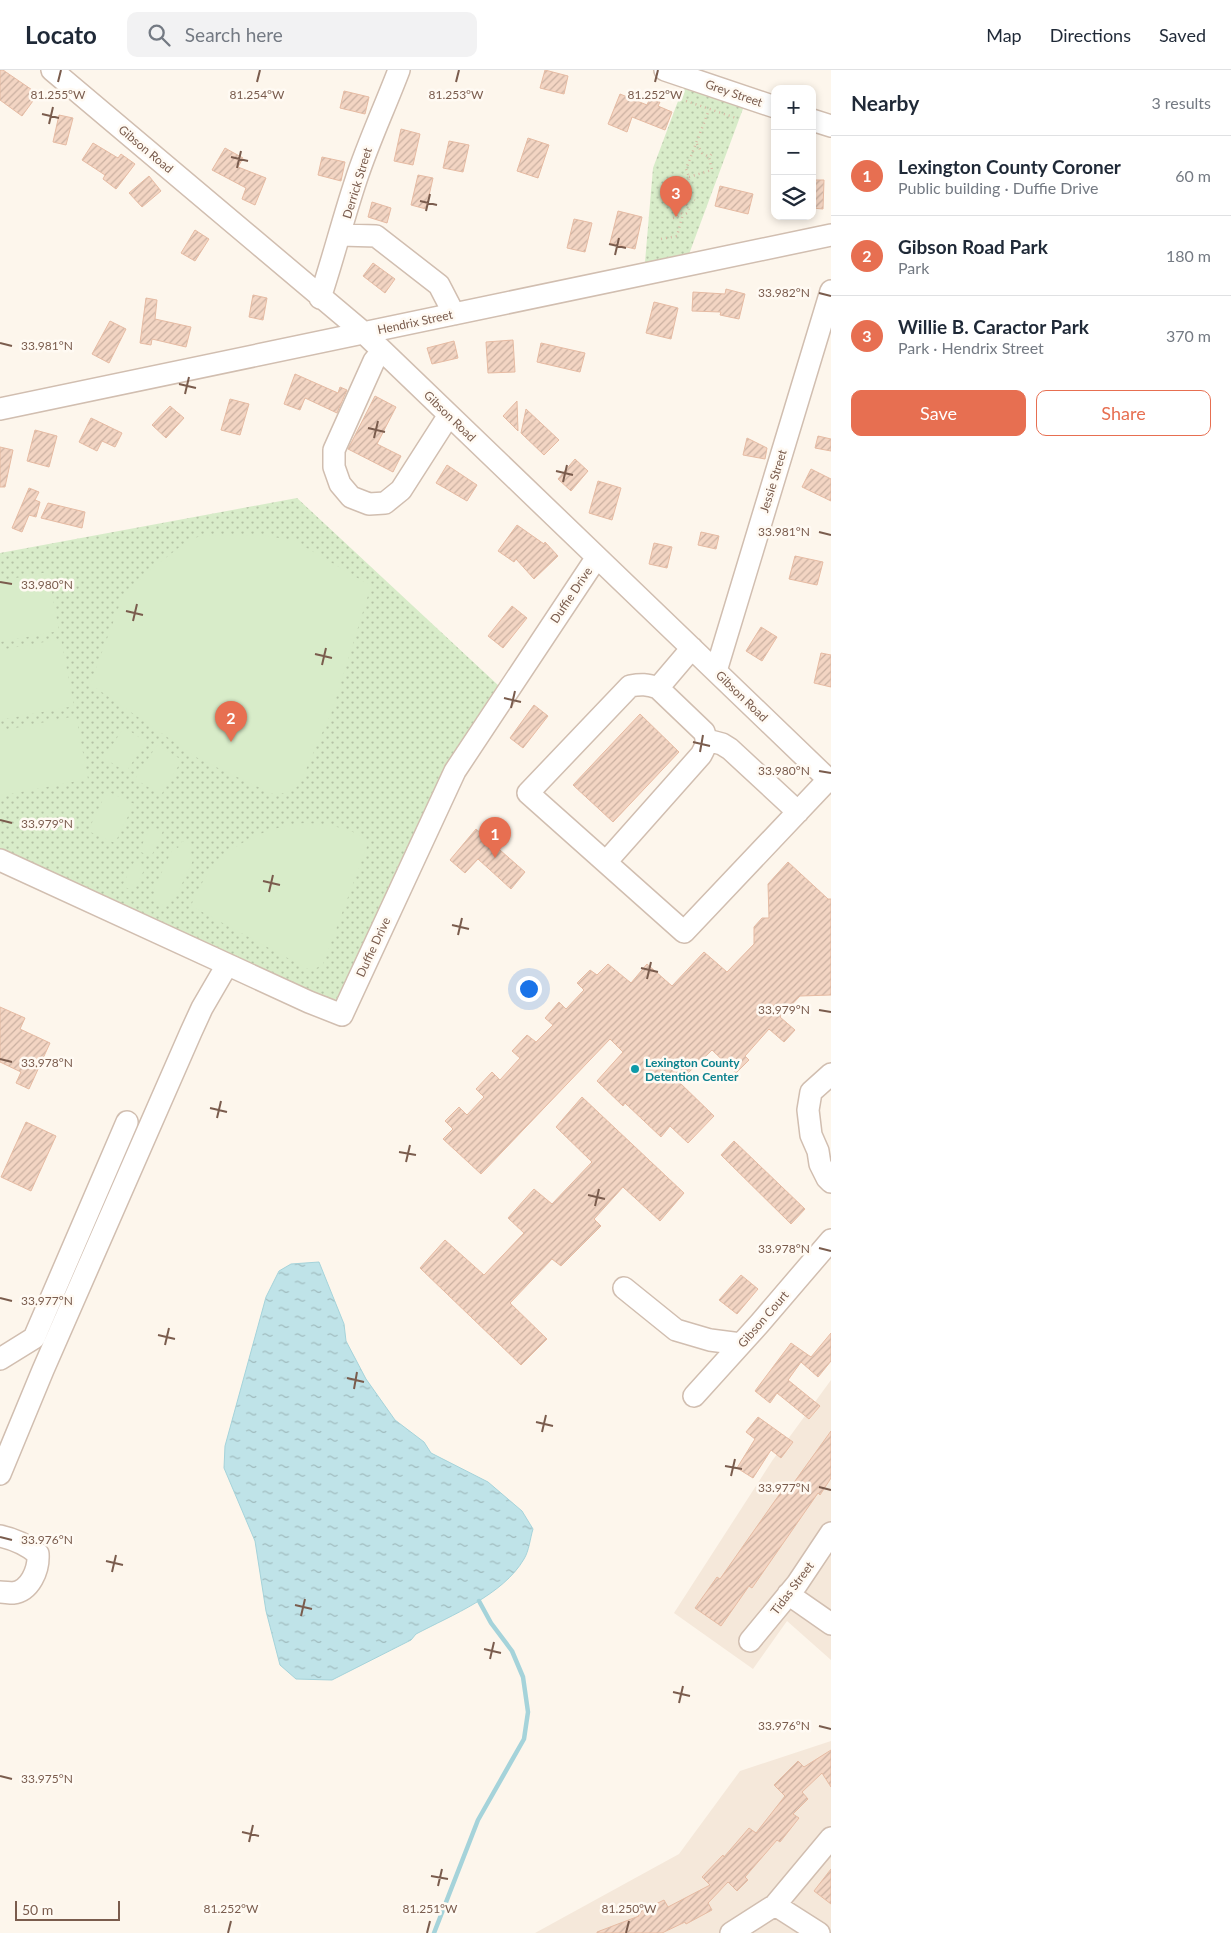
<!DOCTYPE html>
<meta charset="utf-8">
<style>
body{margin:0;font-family:Lato,sans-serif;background:#f2f2f3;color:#1f2937}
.controls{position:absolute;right:15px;top:15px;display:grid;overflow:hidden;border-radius:10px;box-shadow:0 2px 8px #0003}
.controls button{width:45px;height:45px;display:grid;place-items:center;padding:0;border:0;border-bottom:1px solid #e0e1e3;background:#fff;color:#1f2937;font:25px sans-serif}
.scale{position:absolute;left:15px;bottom:12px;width:105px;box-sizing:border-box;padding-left:5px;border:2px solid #7a5c4d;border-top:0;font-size:14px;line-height:18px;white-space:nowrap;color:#7a5c4d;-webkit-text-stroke:4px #fffaf3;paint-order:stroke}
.you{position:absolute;left:528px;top:918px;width:18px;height:18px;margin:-12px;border:4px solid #fff;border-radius:50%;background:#1a73e8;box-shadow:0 0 0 8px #1a73e833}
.badge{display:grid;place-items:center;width:32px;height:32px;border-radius:50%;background:#e76f51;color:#fff;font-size:16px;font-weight:700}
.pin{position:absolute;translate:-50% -41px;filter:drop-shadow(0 1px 2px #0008)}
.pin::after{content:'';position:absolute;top:26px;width:18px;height:15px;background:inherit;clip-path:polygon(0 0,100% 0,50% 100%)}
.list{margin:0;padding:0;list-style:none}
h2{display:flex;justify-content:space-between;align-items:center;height:65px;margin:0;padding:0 20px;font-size:21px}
h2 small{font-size:16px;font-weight:400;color:#747a83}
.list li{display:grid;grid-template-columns:32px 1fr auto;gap:15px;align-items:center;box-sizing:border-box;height:80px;padding:0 20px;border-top:1px solid #e0e1e3}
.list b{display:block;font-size:19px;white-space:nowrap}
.list p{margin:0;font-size:16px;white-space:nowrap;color:#747a83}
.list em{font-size:16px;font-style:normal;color:#747a83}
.actions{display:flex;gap:10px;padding:15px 20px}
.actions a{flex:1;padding:11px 0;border:1px solid #e76f51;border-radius:10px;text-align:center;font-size:18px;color:#e76f51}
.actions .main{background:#e76f51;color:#fff}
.icon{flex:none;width:28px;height:28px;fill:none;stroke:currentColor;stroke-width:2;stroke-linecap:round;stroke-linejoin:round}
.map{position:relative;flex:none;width:831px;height:1863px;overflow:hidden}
header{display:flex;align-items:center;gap:30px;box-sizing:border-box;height:70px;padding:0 25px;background:#fff;border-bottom:1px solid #e0e1e3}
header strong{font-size:24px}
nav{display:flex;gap:28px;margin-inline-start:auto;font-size:18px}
.search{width:350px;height:45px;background:#f2f2f3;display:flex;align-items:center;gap:12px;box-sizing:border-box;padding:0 18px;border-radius:10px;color:#747a83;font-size:19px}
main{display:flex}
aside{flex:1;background:#fff}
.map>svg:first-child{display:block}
</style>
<header>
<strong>Locato</strong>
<div class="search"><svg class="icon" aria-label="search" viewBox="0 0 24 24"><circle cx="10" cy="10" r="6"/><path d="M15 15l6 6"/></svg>Search here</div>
<nav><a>Map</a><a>Directions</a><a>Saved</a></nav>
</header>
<main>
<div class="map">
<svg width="831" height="1863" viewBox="0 0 831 1863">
<defs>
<pattern id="park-dots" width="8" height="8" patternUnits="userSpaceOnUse" patternTransform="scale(1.25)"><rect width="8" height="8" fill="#d8ecc9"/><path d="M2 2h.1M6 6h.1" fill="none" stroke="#b4c2a5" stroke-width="1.8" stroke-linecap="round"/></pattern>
<pattern id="water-ripples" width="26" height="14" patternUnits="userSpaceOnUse" patternTransform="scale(1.25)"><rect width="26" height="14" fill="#bfe3e8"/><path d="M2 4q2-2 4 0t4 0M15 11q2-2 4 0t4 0" fill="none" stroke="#a0bbbe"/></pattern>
<pattern id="building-hatch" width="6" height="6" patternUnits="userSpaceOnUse" patternTransform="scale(1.25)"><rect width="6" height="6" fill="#f3d5c3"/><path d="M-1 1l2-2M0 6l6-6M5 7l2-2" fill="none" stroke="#cab0a1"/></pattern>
</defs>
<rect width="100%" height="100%" fill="#fdf6ec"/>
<path fill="#f5e8da" d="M 831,1310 L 831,1590 L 787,1551 L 753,1599 L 674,1543 L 772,1391 Z
M 831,1671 L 831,1863 L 535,1863 L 679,1784 L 740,1701 Z"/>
<path fill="url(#park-dots)" d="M 687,7 L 747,28 L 685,195 L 644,204 L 653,98 Z
M 297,428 L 499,616 C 433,711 389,823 340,928 L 326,933 L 0,783 L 0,483 Z"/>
<path fill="#d8ecc9" d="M 224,465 L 268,466 L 295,471 L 371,516 L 332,641 L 299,715 C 291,722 284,724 273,724 L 199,689 L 90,614 L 123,526 L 149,501 L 186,472 L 200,466 Z
M 48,502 L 59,561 L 0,572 L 0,511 Z
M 61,569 L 74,636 L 0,650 L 0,580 Z
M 76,646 L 88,709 L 0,726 L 0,661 Z
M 124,657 L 146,672 L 126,702 L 104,688 Z
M 157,675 L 182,690 L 161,725 L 135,709 Z
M 107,721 L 134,734 L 115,773 L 88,761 Z
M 304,753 C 327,754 350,757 369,771 L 323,894 L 315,899 L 308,899 L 191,836 C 210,785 252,759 304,753 Z
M 151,756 L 163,761 L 151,787 L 139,781 Z
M 182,771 L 194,776 L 190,783 L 195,786 L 174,831 L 169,829 L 165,836 L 153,831 L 157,823 L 153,821 L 174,776 L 178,778 Z
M 135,790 L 146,796 L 134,821 L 122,816 Z"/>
<path fill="url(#water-ripples)" stroke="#a5d3da" d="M 319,1192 L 344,1254 L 346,1271 L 366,1309 L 395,1350 L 424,1372 L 431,1383 L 488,1412 L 522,1441 L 533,1459 C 530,1469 529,1481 524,1489 C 503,1525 452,1545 416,1564 L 411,1570 L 332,1610 L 296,1609 L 280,1595 L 266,1541 L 255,1471 L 224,1398 L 225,1376 L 266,1227 L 279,1201 L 291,1194 Z"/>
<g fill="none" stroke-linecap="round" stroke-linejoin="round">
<path stroke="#a5d3da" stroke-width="4.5" d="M 434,1863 L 478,1750 L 524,1669 L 528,1642 L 523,1607 L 512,1581 L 491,1553 L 479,1531"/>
</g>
<path fill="url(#building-hatch)" stroke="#e6bba3" d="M 0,0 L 3,0 L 38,24 L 22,46 L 0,30 Z
M 545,0 L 568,6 L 564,24 L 540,18 Z
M 344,21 L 369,27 L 365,44 L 340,38 Z
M 620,24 L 647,35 L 650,28 L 660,32 L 658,36 L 672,42 L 665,60 L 632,47 L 627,62 L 608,54 Z
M 59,45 L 73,48 L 66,75 L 53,72 Z
M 401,59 L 420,64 L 413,95 L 394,91 Z
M 528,68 L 549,75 L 538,108 L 517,101 Z
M 449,71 L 469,75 L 463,102 L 443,98 Z
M 93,73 L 118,88 L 121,84 L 135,94 L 116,119 L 103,109 L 105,105 L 82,90 Z
M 225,78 L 243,88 L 238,97 L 266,108 L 255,135 L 242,129 L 246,118 L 212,100 Z
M 322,87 L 345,92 L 341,111 L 318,105 Z
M 418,105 L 433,108 L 426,139 L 411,135 Z
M 149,106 L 161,121 L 142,137 L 129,123 Z
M 812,110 L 824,110 L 823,139 L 812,138 Z
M 720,116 L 753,124 L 748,144 L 715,136 Z
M 372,132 L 391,138 L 387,153 L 368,147 Z
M 618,141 L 642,147 L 635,179 L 610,173 Z
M 574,149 L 592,153 L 585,182 L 567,178 Z
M 195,160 L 209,169 L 195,191 L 181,183 Z
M 373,193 L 395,209 L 385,223 L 363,206 Z
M 726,219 L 745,224 L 739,249 L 720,245 L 721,242 L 692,241 L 693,222 L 725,224 Z
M 253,225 L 267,228 L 263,250 L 249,247 Z
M 146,228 L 157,230 L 155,249 L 191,257 L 186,277 L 152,269 L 151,275 L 140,273 Z
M 654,232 L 678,238 L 671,269 L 646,263 Z
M 110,251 L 126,259 L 109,293 L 92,284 Z
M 513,270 L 515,302 L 488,303 L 486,272 Z
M 454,271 L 458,288 L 432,294 L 427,278 Z
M 541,273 L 585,283 L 580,302 L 537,292 Z
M 295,304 L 338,323 L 340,317 L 347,320 L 337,343 L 305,328 L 300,340 L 284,334 Z
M 375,326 L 396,337 L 377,374 L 401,386 L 393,402 L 348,379 Z
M 230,329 L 249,334 L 240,365 L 221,360 Z
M 517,331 L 518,361 L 503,346 Z
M 170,336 L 184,348 L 166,368 L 152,355 Z
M 526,339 L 559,370 L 544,385 L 521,363 Z
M 91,348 L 122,363 L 115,377 L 102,371 L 97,381 L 79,372 Z
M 35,360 L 57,366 L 49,397 L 27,391 Z
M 818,366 L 831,369 L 831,381 L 815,378 Z
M 747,368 L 767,378 L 765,389 L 743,385 Z
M 0,377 L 13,380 L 5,417 L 0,417 Z
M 575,389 L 588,401 L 571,421 L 558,409 Z
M 447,395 L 477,415 L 467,431 L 436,413 Z
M 811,399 L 831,409 L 831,431 L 802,417 Z
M 598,411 L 621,418 L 612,450 L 589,443 Z
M 29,418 L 39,422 L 35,430 L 40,432 L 36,447 L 29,445 L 22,462 L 12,458 Z
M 48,433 L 85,442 L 82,458 L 41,448 Z
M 517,455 L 544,474 L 545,472 L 558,486 L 534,509 L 516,489 L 514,492 L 498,481 Z
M 701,462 L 719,466 L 716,479 L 698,475 Z
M 654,473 L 672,477 L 667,498 L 649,494 Z
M 795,486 L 823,492 L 817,515 L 789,509 Z
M 512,536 L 527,548 L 503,578 L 488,566 Z
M 761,557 L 777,567 L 762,591 L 746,581 Z
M 821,583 L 831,585 L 831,617 L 814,613 Z
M 534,635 L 548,646 L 523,678 L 510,668 Z
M 640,644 L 679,682 L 613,752 L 573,715 Z
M 476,759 L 525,802 L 511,819 L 478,789 L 465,803 L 450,790 Z
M 788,792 L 828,829 L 831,829 L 831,925 L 800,926 L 780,947 L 795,960 L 784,972 L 769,959 L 745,986 L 749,990 L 736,1003 L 712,980 L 688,1003 L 679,1012 L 714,1046 L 688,1073 L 670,1056 L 661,1067 L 625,1033 L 623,1036 L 597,1011 L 623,982 L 610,969 L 481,1104 L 443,1069 L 453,1059 L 445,1051 L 459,1037 L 467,1045 L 484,1027 L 476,1019 L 492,1002 L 500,1010 L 520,988 L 512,981 L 527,965 L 536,972 L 553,955 L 545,948 L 559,932 L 566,939 L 584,920 L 577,913 L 590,900 L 597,905 L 608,894 L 631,913 L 647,894 L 672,916 L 704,882 L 727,902 L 754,874 L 754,857 L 762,848 L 769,848 L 768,814 Z
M 0,937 L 25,948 L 20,959 L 50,973 L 29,1019 L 16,1013 L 21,1002 L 0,992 Z
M 582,1027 L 684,1123 L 660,1151 L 623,1117 L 594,1149 L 601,1156 L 561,1196 L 552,1189 L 510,1233 L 547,1269 L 521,1295 L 420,1198 L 445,1170 L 484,1205 L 524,1163 L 508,1148 L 534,1119 L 552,1134 L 592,1092 L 556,1057 Z
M 26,1052 L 56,1066 L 31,1121 L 1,1107 Z
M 734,1071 L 805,1139 L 791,1154 L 721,1085 Z
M 741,1205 L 758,1219 L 737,1244 L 719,1230 Z
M 831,1263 L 831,1291 L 818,1307 L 801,1292 L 788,1310 L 820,1336 L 809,1349 L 777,1323 L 770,1333 L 755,1321 L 791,1273 L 811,1287 Z
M 758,1347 L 793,1372 L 781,1388 L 771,1380 L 753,1408 L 737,1398 L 755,1369 L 746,1362 Z
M 831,1361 L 831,1408 L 820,1425 L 818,1423 L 752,1518 L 749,1516 L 721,1556 L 695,1538 L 717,1507 L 720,1509 L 786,1415 L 790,1418 Z
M 831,1680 L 831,1717 L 822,1703 L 802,1722 L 808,1729 L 793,1744 L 799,1748 L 780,1772 L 777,1770 L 745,1807 L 748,1810 L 737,1821 L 728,1812 L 708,1833 L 712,1840 L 686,1854 L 685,1852 L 662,1863 L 597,1863 L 597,1862 L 639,1846 L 637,1843 L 664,1830 L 668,1837 L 710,1815 L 702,1807 L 723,1785 L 724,1787 L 749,1758 L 756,1763 L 785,1726 L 774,1715 L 798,1691 L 804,1697 Z
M 831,1799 L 831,1834 L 814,1821 Z"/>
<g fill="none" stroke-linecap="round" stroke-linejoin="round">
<g stroke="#d1beb0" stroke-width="24">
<path id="minor" d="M 52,0 L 364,263 L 831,712
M 665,0 L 775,37
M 812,50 L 831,56
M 341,165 L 376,166 L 439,215 L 454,244
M 320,228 C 333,189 343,149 356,110 C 368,73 385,37 399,0
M 382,281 L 374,291 L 334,380 L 334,397 L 340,414 L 351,427 L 369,434 L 385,433 L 401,420 L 449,345
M 0,339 L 831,165
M 692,578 L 658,618 C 647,614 641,614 630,616 L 528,723 L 684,862 L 828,710
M 716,601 L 831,221
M 707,670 L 722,674 L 730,679 L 798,742
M 0,790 L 309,932 L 342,945 L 455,701 L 597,487
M 606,792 L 701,685 C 706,676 708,671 704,662 L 658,618
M 831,1004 L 811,1022 L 808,1040 L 811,1065 L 818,1081 L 820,1094 L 827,1108 L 831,1112
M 624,1218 L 676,1260 L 710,1270 L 741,1274
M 0,1289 L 34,1268 L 127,1052
M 694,1326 L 760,1253 L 831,1170
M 0,1404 L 43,1300 L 191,962 L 202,938 L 227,895
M 0,1466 C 14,1469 27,1475 38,1484 C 39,1500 30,1521 13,1523 C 9,1523 4,1522 0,1522
M 788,1524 L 831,1554
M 750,1571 L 797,1514 L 831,1463
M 775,1835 L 819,1863
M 731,1863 L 775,1835 L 831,1768"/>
</g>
<path stroke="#d9b8a5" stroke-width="2.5" stroke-dasharray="1 4" stroke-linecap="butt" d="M 686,31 L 736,48
M 697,74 L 702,83 L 709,87
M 689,107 L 712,100 L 709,87 L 713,82
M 685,127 L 695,130
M679 139a5 5 0 1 1 10 0a5 5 0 1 1-10 0Z
M 683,134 L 689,107 L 686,99 L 709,40
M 673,148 L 677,147 L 681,143
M 661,169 L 677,166 L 683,144"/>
<use href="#minor" stroke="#fff" stroke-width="21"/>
</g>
<path fill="none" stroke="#7a5c4d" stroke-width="2" d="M 58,12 L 61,0M 257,12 L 260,0M 456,12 L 459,0M 655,12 L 658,0M 42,44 L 59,48M 49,54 L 53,37M 231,87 L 248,91M 237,98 L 241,81M 420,131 L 437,135M 426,141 L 430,124M 609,174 L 626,178M 615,185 L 619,168M 819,223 L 831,226M 0,273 L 12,276M 179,314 L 196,318M 185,324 L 189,307M 368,358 L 385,362M 374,368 L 378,351M 556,401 L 573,405M 563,412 L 567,395M 819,462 L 831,465M 0,512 L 12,514M 126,541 L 143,545M 133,551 L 137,534M 315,584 L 332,588M 322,595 L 326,578M 504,628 L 521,632M 511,638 L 515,621M 693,672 L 710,676M 700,682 L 703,665M 819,701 L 831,703M 0,750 L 12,753M 263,811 L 280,815M 269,822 L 273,805M 452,855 L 469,859M 458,865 L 462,848M 641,898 L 658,902M 647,909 L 651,892M 819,940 L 831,942M 0,989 L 12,992M 210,1038 L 227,1042M 217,1048 L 221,1031M 399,1082 L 416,1085M 406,1092 L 410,1075M 588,1125 L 605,1129M 595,1136 L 599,1119M 819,1178 L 831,1181M 0,1228 L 12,1231M 158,1265 L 175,1269M 165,1275 L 169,1258M 347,1308 L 364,1312M 354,1319 L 357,1302M 536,1352 L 553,1356M 542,1362 L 546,1345M 725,1396 L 742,1399M 731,1406 L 735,1389M 819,1417 L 831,1420M 0,1467 L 12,1470M 106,1491 L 123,1495M 112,1502 L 116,1485M 295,1535 L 312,1539M 301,1546 L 305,1529M 484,1579 L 501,1583M 490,1589 L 494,1572M 673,1622 L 690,1626M 679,1633 L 683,1616M 819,1656 L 831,1659M 0,1706 L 12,1709M 242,1762 L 259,1766M 249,1772 L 253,1755M 431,1806 L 448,1809M 438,1816 L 442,1799M 228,1863 L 231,1851M 427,1863 L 430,1851M 626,1863 L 629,1851"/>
<circle fill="#0f9aa8" stroke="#fffaf3" stroke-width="2" cx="635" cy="999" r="5"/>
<g text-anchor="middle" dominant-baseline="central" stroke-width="5" stroke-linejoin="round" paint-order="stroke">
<g font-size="12" fill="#7a5c4d" stroke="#fffaf3">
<text transform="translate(734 23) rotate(19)">Grey Street</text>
<text transform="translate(146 79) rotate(40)">Gibson Road</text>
<text transform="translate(357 113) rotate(-73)">Derrick Street</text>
<text transform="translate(415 252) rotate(-12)">Hendrix Street</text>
<text transform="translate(450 346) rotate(44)">Gibson Road</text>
<text transform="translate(773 411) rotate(-73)">Jessie Street</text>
<text transform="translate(571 525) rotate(-56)">Duffie Drive</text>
<text transform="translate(742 626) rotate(44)">Gibson Road</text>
<text transform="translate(373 877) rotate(-65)">Duffie Drive</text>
<text transform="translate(763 1249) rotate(-49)">Gibson Court</text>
<text transform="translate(792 1518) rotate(-53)">Tidas Street</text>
</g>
<g font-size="12" font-weight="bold" fill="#0d838f" stroke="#fffaf3" text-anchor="start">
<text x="645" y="992">Lexington County<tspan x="645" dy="14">Detention Center</tspan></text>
</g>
</g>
<g font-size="12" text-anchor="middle" fill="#7a5c4d" stroke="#fffaf3" stroke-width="5" stroke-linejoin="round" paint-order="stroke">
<text x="58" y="29">81.255°W</text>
<text x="257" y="29">81.254°W</text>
<text x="456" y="29">81.253°W</text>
<text x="655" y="29">81.252°W</text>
<text x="784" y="227">33.982°N</text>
<text x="47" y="280">33.981°N</text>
<text x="784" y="466">33.981°N</text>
<text x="47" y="519">33.980°N</text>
<text x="784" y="705">33.980°N</text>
<text x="47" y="758">33.979°N</text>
<text x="784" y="944">33.979°N</text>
<text x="47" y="997">33.978°N</text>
<text x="784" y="1183">33.978°N</text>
<text x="47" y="1235">33.977°N</text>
<text x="784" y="1422">33.977°N</text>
<text x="47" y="1474">33.976°N</text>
<text x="784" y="1660">33.976°N</text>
<text x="47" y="1713">33.975°N</text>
<text x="231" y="1843">81.252°W</text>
<text x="430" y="1843">81.251°W</text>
<text x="629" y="1843">81.250°W</text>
</g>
</svg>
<div class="controls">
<button>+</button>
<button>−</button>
<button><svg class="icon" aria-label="layers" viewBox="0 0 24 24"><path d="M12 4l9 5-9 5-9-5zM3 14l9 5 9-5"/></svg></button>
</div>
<div class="scale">50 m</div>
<div class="you"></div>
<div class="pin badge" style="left:495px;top:788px">1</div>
<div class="pin badge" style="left:231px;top:672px">2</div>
<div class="pin badge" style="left:676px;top:147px">3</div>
</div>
<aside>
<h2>Nearby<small>3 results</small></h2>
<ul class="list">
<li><span class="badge">1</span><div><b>Lexington County Coroner</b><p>Public building · Duffie Drive</p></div><em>60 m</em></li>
<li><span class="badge">2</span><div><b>Gibson Road Park</b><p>Park</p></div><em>180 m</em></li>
<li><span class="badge">3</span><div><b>Willie B. Caractor Park</b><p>Park · Hendrix Street</p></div><em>370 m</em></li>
</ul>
<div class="actions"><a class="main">Save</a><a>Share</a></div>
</aside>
</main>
